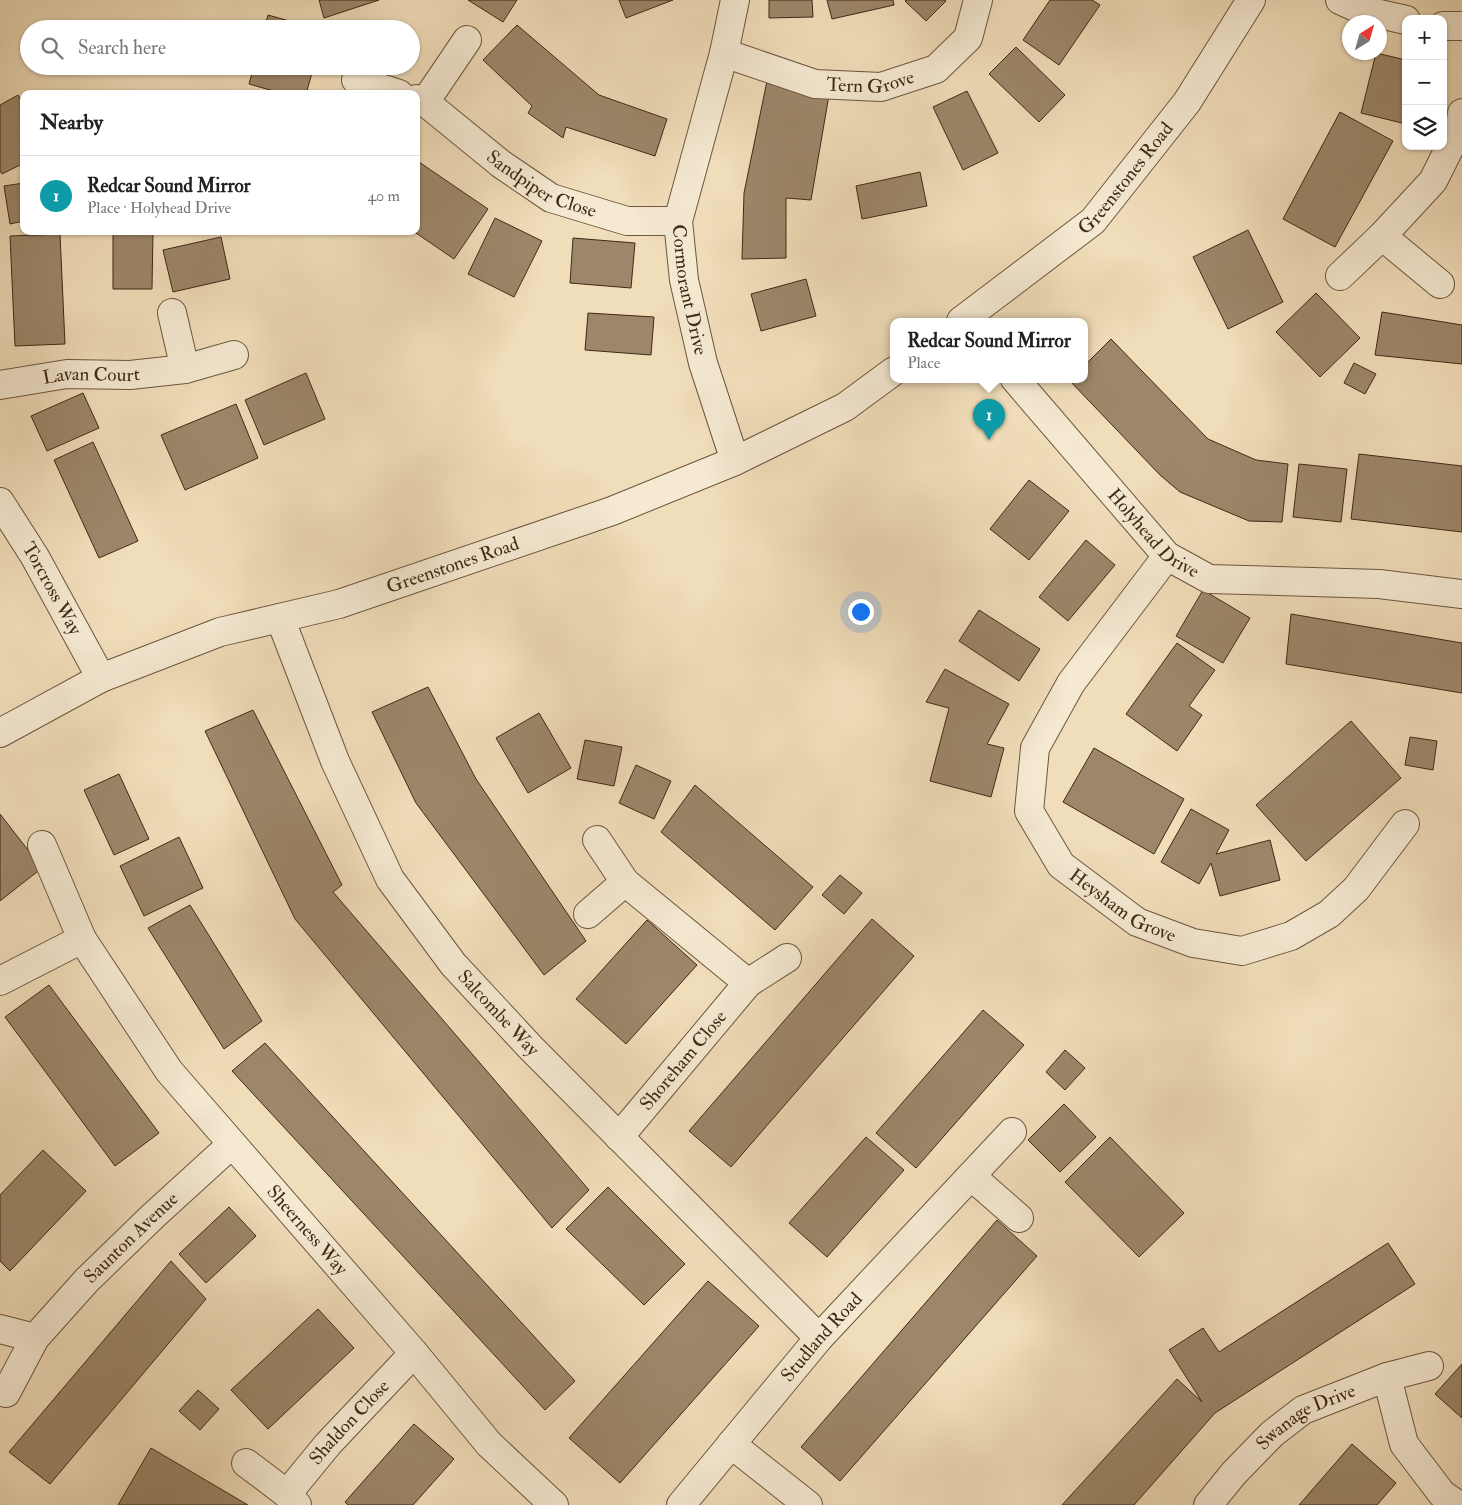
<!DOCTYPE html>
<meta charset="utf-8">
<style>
body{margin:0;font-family:"IM FELL Double Pica",serif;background:#f6f6f6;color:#222}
.controls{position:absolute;right:15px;top:15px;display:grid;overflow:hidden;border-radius:10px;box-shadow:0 1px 4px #0004}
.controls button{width:45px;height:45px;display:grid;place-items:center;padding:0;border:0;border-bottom:1px solid #e0e0e0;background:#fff;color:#222;font:25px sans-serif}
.compass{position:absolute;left:1342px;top:15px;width:45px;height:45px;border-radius:50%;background:#fff;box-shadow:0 1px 4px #0004;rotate:37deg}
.you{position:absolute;left:860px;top:611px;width:18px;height:18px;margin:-12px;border:4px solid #fff;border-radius:50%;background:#1a73e8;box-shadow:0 0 0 8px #1a73e833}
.badge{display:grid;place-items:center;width:32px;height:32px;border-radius:50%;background:#0b8043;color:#fff;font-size:16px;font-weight:700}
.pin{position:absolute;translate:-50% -41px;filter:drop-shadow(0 1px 2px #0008)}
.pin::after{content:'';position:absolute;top:26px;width:18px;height:15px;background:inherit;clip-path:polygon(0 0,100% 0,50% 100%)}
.popup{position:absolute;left:890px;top:318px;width:198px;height:65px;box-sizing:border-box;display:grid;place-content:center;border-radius:10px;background:#fff;filter:drop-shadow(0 1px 4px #0005);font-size:16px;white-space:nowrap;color:#767676}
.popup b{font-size:19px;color:#222}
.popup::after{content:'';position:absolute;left:50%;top:100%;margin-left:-10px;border:10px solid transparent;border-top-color:#fff}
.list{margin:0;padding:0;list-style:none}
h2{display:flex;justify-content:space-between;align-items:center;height:65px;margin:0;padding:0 20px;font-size:21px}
h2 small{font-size:16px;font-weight:400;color:#767676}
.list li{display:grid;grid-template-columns:32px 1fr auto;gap:15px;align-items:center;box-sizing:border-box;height:80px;padding:0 20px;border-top:1px solid #e0e0e0}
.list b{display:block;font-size:19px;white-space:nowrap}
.list p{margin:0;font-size:16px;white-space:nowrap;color:#767676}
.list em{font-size:16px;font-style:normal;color:#767676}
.icon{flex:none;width:28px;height:28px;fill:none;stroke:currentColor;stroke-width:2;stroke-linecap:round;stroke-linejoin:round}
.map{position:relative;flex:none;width:1462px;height:1505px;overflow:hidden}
.search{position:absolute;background:#fff;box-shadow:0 1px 4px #0004;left:20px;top:20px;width:400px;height:55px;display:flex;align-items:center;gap:12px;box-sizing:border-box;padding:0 18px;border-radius:28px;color:#767676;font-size:19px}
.panel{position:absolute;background:#fff;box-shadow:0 1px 4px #0004;left:20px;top:90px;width:400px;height:145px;border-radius:10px}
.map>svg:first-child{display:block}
</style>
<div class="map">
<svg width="1462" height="1505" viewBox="0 0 1462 1505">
<rect width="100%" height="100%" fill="#f0ddb9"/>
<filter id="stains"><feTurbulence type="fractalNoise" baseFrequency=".004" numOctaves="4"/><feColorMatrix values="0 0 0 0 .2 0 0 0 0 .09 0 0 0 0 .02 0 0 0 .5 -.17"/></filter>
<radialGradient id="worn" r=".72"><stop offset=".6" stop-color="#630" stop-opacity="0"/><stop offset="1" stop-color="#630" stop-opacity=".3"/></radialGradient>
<path fill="#9c876a" stroke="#402914" d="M 319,0 L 379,0 L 324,18 Z
M 468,0 L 517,0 L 503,22 Z
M 619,0 L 673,0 L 626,18 Z
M 769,0 L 812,0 L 813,17 L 769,18 Z
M 827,0 L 893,0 L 894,5 L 832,19 Z
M 906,0 L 945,0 L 946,1 L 926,21 L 905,1 Z
M 1050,0 L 1092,0 L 1100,5 L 1059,65 L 1023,40 Z
M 268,15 L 318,29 L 264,29 Z
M 517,25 L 599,95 L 667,119 L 655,156 L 566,127 L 563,138 L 528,113 L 532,106 L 483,60 Z
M 1016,47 L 1065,95 L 1039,122 L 989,74 Z
M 1376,53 L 1406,60 L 1406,124 L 1361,113 Z
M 254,66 L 314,66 L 306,94 L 284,94 L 249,84 Z
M 767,81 L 829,95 L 811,200 L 786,198 L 786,258 L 742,259 L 744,193 Z
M 967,91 L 998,153 L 963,170 L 933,107 Z
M 18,95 L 24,105 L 24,163 L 2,174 L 0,171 L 0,105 Z
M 1340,112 L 1393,141 L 1335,247 L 1283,219 Z
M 416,160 L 488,209 L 454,259 L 413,231 L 416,231 Z
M 920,172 L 927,206 L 862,219 L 856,186 Z
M 24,183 L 24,221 L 10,224 L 4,186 Z
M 495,218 L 542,241 L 514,297 L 468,274 Z
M 1248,230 L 1283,302 L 1228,329 L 1193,257 Z
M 113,231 L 153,231 L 152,289 L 113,289 Z
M 60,234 L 65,344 L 15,346 L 10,236 Z
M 221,237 L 230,279 L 173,292 L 163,250 Z
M 573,238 L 635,243 L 631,288 L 570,283 Z
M 806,279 L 816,316 L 761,331 L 751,294 Z
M 1316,293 L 1360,338 L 1320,377 L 1276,332 Z
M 1382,312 L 1462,325 L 1462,364 L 1375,355 Z
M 588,313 L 654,317 L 651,355 L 585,350 Z
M 1111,339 L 1208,439 L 1256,460 L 1288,464 L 1282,522 L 1249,521 L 1180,492 L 1160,475 L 1069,380 L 1071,379 L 1084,379 L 1084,366 Z
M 1354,363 L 1376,374 L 1365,394 L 1344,383 Z
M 306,373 L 325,419 L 264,445 L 245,400 Z
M 83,393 L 99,428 L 47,451 L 31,416 Z
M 236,404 L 258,458 L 185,490 L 161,435 Z
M 93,442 L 138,541 L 99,558 L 54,460 Z
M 1359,454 L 1462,466 L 1462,532 L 1351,519 Z
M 1299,464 L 1347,469 L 1341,522 L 1293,517 Z
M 1029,480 L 1069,511 L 1029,560 L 990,529 Z
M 1086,540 L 1115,565 L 1068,621 L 1039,597 Z
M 1203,590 L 1250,618 L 1223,663 L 1176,636 Z
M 979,610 L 1040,649 L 1019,681 L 959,641 Z
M 1291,614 L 1462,643 L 1462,693 L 1286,664 Z
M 1177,643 L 1215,670 L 1189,706 L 1202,715 L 1177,751 L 1126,714 Z
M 945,669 L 1009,704 L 987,744 L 1004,748 L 991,797 L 930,781 L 949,708 L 926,702 Z
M 428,687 L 476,779 L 586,941 L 544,975 L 416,803 L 372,712 Z
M 253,710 L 342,885 L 333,892 L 589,1190 L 552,1228 L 295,919 L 205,731 Z
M 539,713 L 571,768 L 528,793 L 496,738 Z
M 1351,721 L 1401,778 L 1306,861 L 1256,805 Z
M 1410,737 L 1437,741 L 1433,770 L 1405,765 Z
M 585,740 L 622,747 L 614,786 L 577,779 Z
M 1094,748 L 1184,799 L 1154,854 L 1063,802 Z
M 636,765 L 671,781 L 654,819 L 619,803 Z
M 119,774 L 149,839 L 114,855 L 84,790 Z
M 695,785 L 813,887 L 775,930 L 661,832 Z
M 1191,809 L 1229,830 L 1216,854 L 1270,840 L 1280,880 L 1220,896 L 1211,863 L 1199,884 L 1161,862 Z
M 0,814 L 42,868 L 0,901 Z
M 179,837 L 203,888 L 144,916 L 120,866 Z
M 840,875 L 862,893 L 844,914 L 822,895 Z
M 190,905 L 262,1021 L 224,1049 L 148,928 Z
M 872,919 L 914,956 L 731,1167 L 689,1131 Z
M 647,920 L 697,965 L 626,1044 L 576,999 Z
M 49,985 L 159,1133 L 115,1166 L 5,1017 Z
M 983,1010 L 1024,1045 L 916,1168 L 876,1133 Z
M 265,1043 L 575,1381 L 545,1410 L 232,1071 Z
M 1065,1050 L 1085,1068 L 1065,1090 L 1046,1072 Z
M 1064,1104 L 1096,1137 L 1060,1172 L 1028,1140 Z
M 866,1137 L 904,1170 L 827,1257 L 789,1223 Z
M 1110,1137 L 1184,1213 L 1139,1257 L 1065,1182 Z
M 43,1150 L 86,1191 L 10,1271 L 0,1261 L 0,1195 Z
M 608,1187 L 685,1264 L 644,1305 L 566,1229 Z
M 229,1207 L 256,1236 L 206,1283 L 179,1254 Z
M 997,1220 L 1037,1256 L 840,1481 L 801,1447 Z
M 1388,1243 L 1415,1284 L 1215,1413 L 1134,1505 L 1062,1505 L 1177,1379 L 1202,1402 L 1169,1350 L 1203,1328 L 1219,1352 Z
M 171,1261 L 206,1299 L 50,1484 L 9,1452 Z
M 708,1281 L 759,1326 L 620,1483 L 569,1438 Z
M 318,1309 L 354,1348 L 268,1429 L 231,1390 Z
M 1462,1364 L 1462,1418 L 1435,1394 Z
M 198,1390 L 219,1409 L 200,1430 L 179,1411 Z
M 414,1424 L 454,1459 L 413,1505 L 348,1505 L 345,1502 Z
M 1352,1444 L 1396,1483 L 1377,1505 L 1299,1505 Z
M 151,1448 L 248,1505 L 118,1505 Z"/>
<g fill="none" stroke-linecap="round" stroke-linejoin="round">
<g stroke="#6c563d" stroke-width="30">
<g id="minor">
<path id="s1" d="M 735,0 L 724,53 L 678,221 L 684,280 L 703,363 L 735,461"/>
<path d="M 1340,0 L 1362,10 L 1406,20"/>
<path d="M 1443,26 L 1462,26"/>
<path id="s2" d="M 724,53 L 815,84 L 881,87 L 936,69 L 968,38 L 978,0"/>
<path d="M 356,80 L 399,94"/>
<path d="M 416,99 L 425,102 L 467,40"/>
<path id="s3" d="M 425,102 L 501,164 L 551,198 L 627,221 L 678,221"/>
<path d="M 1382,236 L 1440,284"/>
<path d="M 1340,276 L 1382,236 L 1433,181 L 1460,127 L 1462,113"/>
<path d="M 172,313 L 185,369"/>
<path id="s4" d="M 1015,379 L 1167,556 L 1209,579 L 1379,584 L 1462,594"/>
<path id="s5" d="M 0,385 L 67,374 L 130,375 L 185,369 L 234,355"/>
<path id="s6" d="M 0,502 L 35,557 L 101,678"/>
<path id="s7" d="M 1167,556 L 1071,683 L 1035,748 L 1029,811 L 1061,865 L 1137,922 L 1193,943 L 1242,951 L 1291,936 L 1329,914 L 1356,889 L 1405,824"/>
<path id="s8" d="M 280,618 L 335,761 L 390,879 L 453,964 L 530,1047 L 819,1338"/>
<path d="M 597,840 L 625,882 L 748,983"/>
<path id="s9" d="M 42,845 L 82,939 L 169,1071 L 414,1353 L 489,1444 L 554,1505"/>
<path d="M 588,914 L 625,882"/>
<path d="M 0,981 L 82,939"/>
<path id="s10" d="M 619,1137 L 748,983 L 787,958"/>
<path d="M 971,1176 L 1019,1218"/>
<path id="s11" d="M 0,1329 L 35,1338 L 87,1280 L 153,1216 L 232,1144"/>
<path d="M 1387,1377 L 1404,1444 L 1442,1494 L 1458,1505"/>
<path d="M 6,1393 L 35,1338"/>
<path d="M 731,1444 L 808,1505"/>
<path d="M 246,1463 L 287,1494 L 297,1505"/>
<path id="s12" d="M 287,1494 L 328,1444 L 414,1353"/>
<path id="s13" d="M 681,1505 L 819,1338 L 1012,1132"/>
<path id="s14" d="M 1208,1505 L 1234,1473 L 1272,1434 L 1303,1410 L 1387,1377 L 1429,1366"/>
</g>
</g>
<g stroke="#6c563d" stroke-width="30">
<g id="tertiary">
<path id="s15" d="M 961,321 L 1093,221 L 1187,102 L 1251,0"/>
<path id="s16" d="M 0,733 L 101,678 L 220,632 L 339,604 L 612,511 L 735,461 L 845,407 L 894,371"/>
</g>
</g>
<use href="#minor" stroke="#f5e9d2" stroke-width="28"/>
<use href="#tertiary" stroke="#f5e9d2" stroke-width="28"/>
</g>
<g text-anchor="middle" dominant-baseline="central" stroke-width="4.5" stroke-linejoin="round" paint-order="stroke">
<g font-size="19" fill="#402914" stroke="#f5e9d2">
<text stroke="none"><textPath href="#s2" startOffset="152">Tern Grove</textPath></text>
<text stroke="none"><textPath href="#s15" startOffset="219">Greenstones Road</textPath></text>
<text stroke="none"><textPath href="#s3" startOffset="144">Sandpiper Close</textPath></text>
<text stroke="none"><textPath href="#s1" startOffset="298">Cormorant Drive</textPath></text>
<text stroke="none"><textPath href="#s5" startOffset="92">Lavan Court</textPath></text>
<text stroke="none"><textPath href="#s4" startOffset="208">Holyhead Drive</textPath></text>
<text stroke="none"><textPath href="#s16" startOffset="485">Greenstones Road</textPath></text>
<text stroke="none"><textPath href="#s6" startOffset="101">Torcross Way</textPath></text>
<text stroke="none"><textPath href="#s7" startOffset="434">Heysham Grove</textPath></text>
<text stroke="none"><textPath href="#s8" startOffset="456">Salcombe Way</textPath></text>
<text stroke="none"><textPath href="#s10" startOffset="100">Shoreham Close</textPath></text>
<text stroke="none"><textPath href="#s9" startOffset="471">Sheerness Way</textPath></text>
<text stroke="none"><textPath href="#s11" startOffset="175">Saunton Avenue</textPath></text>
<text stroke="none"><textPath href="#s13" startOffset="219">Studland Road</textPath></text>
<text stroke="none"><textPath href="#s14" startOffset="134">Swanage Drive</textPath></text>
<text stroke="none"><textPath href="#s12" startOffset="95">Shaldon Close</textPath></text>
</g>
</g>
<rect width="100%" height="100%" filter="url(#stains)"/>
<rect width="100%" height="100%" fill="url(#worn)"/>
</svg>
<div class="controls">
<button>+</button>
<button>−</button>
<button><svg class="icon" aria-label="layers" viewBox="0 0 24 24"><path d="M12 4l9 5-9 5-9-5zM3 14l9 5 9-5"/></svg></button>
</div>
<svg class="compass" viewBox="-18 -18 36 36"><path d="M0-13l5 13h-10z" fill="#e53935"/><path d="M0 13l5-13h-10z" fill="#767676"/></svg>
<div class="you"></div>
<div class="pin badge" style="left:989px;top:440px;background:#0f9aa8">1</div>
<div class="popup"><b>Redcar Sound Mirror</b>Place</div>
<div class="search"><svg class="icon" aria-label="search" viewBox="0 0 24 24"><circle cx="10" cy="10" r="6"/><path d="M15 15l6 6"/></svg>Search here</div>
<section class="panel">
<h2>Nearby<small></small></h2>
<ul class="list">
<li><span class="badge" style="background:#0f9aa8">1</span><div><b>Redcar Sound Mirror</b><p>Place · Holyhead Drive</p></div><em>40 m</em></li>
</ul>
</section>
</div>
